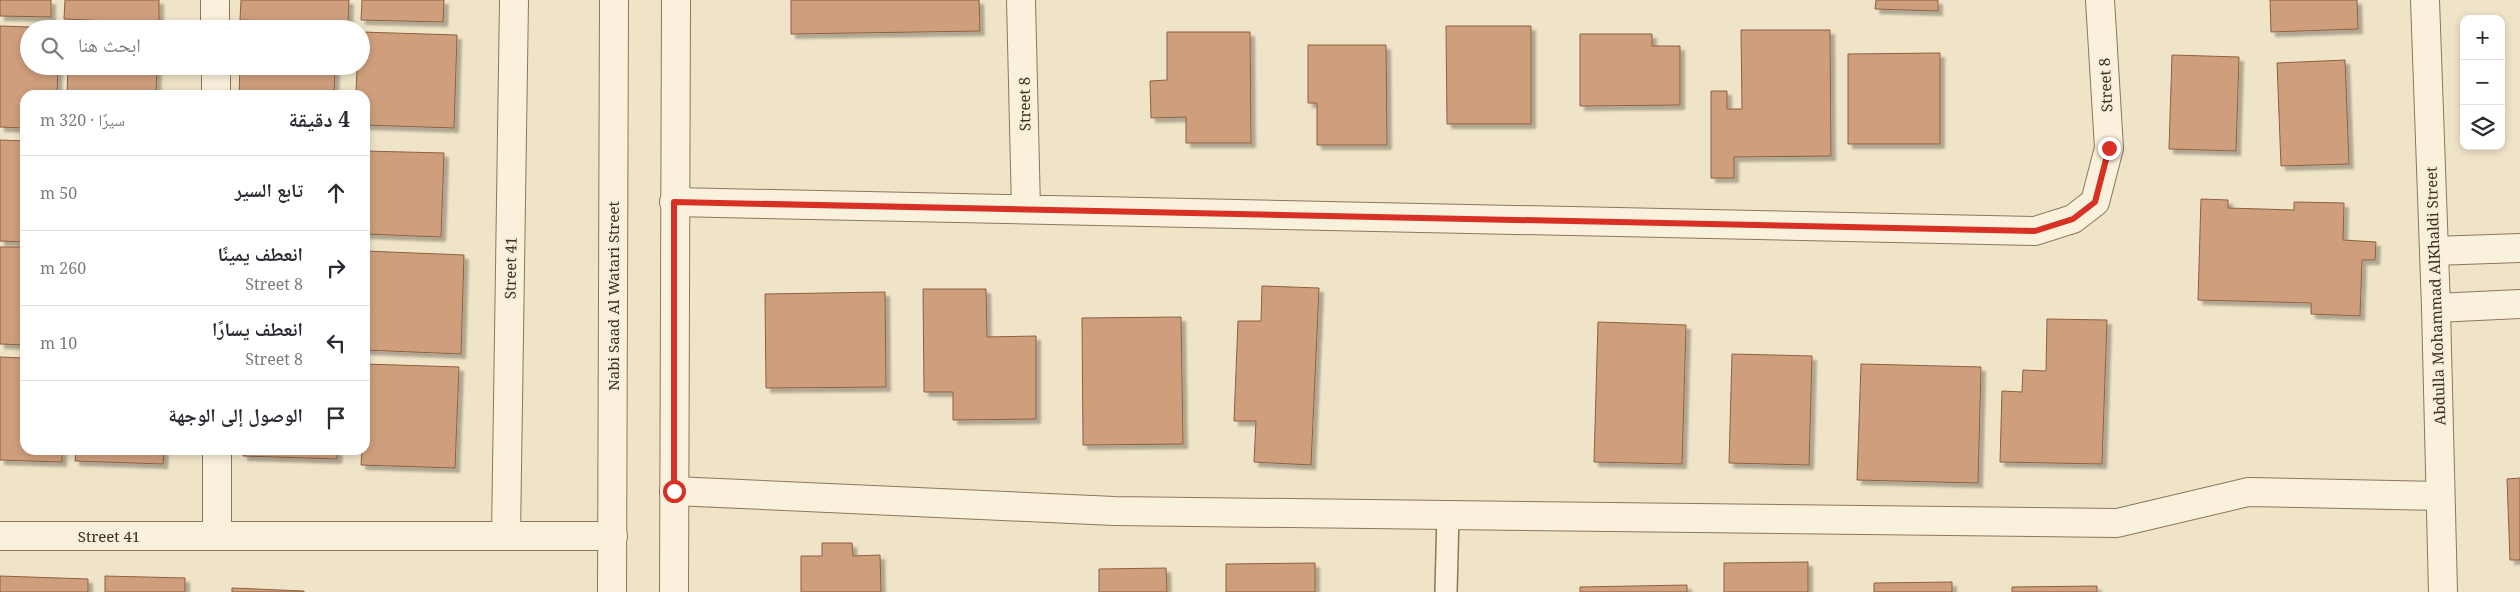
<!DOCTYPE html>
<html lang="ar">
<meta charset="utf-8">
<style>
body{margin:0;font-family:"Noto Serif","Noto Naskh Arabic",serif;background:#f2f2f3;color:#2b2b33;direction:rtl}
.controls{position:absolute;right:15px;top:15px;display:grid;overflow:hidden;border-radius:10px;box-shadow:0 2px 8px #0003}
.controls button{width:45px;height:45px;display:grid;place-items:center;padding:0;border:0;border-bottom:1px solid #e1e1e2;background:#fff;color:#2b2b33;font:25px sans-serif}
.stop{position:absolute;width:15px;height:15px;margin:-11px;border:4px solid #d93025;border-radius:50%;background:#fff}
.stop.end{background:#d93025;border-color:#fff;box-shadow:0 1px 5px #0008}
.list{margin:0;padding:0;list-style:none}
h2{display:flex;justify-content:space-between;align-items:center;height:65px;margin:0;padding:0 20px;font-size:21px}
h2 small{font-size:16px;font-weight:400;color:#7c7c81}
.list li{display:grid;grid-template-columns:32px 1fr auto;gap:15px;align-items:center;box-sizing:border-box;height:75px;padding:0 20px;border-top:1px solid #e1e1e2}
.list b{display:block;font-size:19px;white-space:nowrap}
.list p{margin:0;font-size:16px;white-space:nowrap;color:#7c7c81}
.list em{font-size:16px;font-style:normal;color:#7c7c81}
.icon{flex:none;width:28px;height:28px;fill:none;stroke:currentColor;stroke-width:2;stroke-linecap:round;stroke-linejoin:round}
.map{position:relative;flex:none;width:2520px;height:592px;overflow:hidden;direction:ltr}
.search{position:absolute;background:#fff;box-shadow:0 2px 8px #0003;left:20px;top:20px;width:350px;height:55px;display:flex;align-items:center;gap:12px;box-sizing:border-box;padding:0 18px;border-radius:28px;color:#7c7c81;font-size:19px}
.panel{position:absolute;background:#fff;box-shadow:0 2px 8px #0003;left:20px;top:90px;width:350px;height:365px;border-radius:15px;direction:rtl}
.map>svg:first-child{display:block}
</style>
<div class="map">
<svg width="2520" height="592" viewBox="0 0 2520 592">
<defs>
<filter id="shadow"><feDropShadow dx="4.5" dy="4.5" stdDeviation="1" flood-color="#0004"/></filter>
</defs>
<rect width="100%" height="100%" fill="#f0e4c8"/>
<path fill="#cf9f7d" stroke="#8d5f41" filter="url(#shadow)" d="M 0,0 L 51,0 L 51,17 L 0,16 Z
M 65,0 L 159,0 L 159,23 L 64,19 Z
M 241,0 L 349,0 L 348,24 L 240,20 Z
M 362,0 L 444,0 L 443,22 L 361,20 Z
M 791,0 L 979,0 L 980,31 L 791,34 Z
M 1876,0 L 1938,0 L 1938,11 L 1875,9 Z
M 2270,0 L 2357,0 L 2358,29 L 2271,32 Z
M 0,26 L 60,28 L 29,29 L 29,66 L 58,66 L 57,95 L 25,95 L 25,128 L 0,127 Z
M 1446,26 L 1531,26 L 1531,124 L 1447,124 Z
M 1741,30 L 1830,30 L 1831,156 L 1734,157 L 1734,178 L 1711,178 L 1711,91 L 1727,91 L 1727,109 L 1742,109 Z
M 361,32 L 457,35 L 454,128 L 365,125 L 365,95 L 356,95 L 357,66 L 361,66 Z
M 1167,32 L 1250,32 L 1251,143 L 1186,143 L 1186,117 L 1151,118 L 1150,81 L 1167,80 Z
M 1580,34 L 1652,34 L 1652,46 L 1680,46 L 1680,105 L 1580,106 Z
M 1308,45 L 1386,45 L 1387,145 L 1317,145 L 1317,103 L 1308,103 Z
M 1940,53 L 1940,144 L 1848,144 L 1848,54 Z
M 2172,55 L 2239,57 L 2236,151 L 2169,149 Z
M 2345,60 L 2349,164 L 2281,166 L 2277,63 Z
M 68,66 L 157,66 L 156,95 L 67,95 Z
M 240,66 L 335,66 L 334,95 L 239,95 Z
M 0,140 L 25,141 L 25,242 L 0,241 Z
M 365,151 L 444,153 L 441,237 L 365,234 Z
M 2201,199 L 2228,200 L 2228,208 L 2294,210 L 2294,202 L 2344,203 L 2343,240 L 2376,242 L 2375,260 L 2362,260 L 2360,316 L 2311,314 L 2311,303 L 2198,300 Z
M 0,247 L 25,247 L 25,345 L 0,344 Z
M 365,251 L 464,255 L 461,354 L 365,350 Z
M 1262,286 L 1319,288 L 1311,465 L 1254,462 L 1256,421 L 1234,421 L 1238,321 L 1261,321 Z
M 923,289 L 986,289 L 987,337 L 1036,336 L 1036,419 L 953,420 L 953,392 L 924,392 Z
M 885,292 L 886,387 L 766,388 L 765,294 Z
M 1181,317 L 1183,444 L 1083,445 L 1082,318 Z
M 2047,319 L 2107,320 L 2102,464 L 2000,462 L 2002,391 L 2022,392 L 2023,370 L 2046,371 Z
M 1598,322 L 1686,325 L 1682,464 L 1594,462 Z
M 1732,354 L 1812,356 L 1809,465 L 1729,463 Z
M 0,357 L 25,358 L 25,450 L 62,450 L 62,462 L 0,460 Z
M 365,364 L 459,367 L 455,468 L 361,465 L 362,450 L 365,450 Z
M 1861,364 L 1981,367 L 1978,483 L 1857,480 Z
M 76,450 L 164,450 L 163,464 L 75,461 Z
M 243,450 L 338,450 L 337,459 L 243,456 Z
M 2520,478 L 2520,560 L 2510,560 L 2507,479 Z
M 822,543 L 852,543 L 853,556 L 880,555 L 881,592 L 801,592 L 801,556 L 822,556 Z
M 1808,562 L 1808,592 L 1724,592 L 1724,563 Z
M 1315,563 L 1315,592 L 1226,592 L 1226,564 Z
M 1166,568 L 1167,592 L 1099,592 L 1099,569 Z
M 0,576 L 88,579 L 88,592 L 0,592 Z
M 105,576 L 185,578 L 185,592 L 105,592 Z
M 1952,582 L 1952,592 L 1874,592 L 1874,583 Z
M 1687,585 L 1687,592 L 1580,592 L 1580,587 Z
M 2097,586 L 2097,592 L 2012,592 L 2012,587 Z
M 232,588 L 304,591 L 304,592 L 232,592 Z"/>
<g fill="none" stroke-linecap="round" stroke-linejoin="round">
<g stroke="#8d765c" stroke-width="24">
<path id="service" d="M 1446,592 L 1448,514"/>
</g>
<g stroke="#8d765c" stroke-width="30">
<path id="minor" d="M 215,0 L 215,29
M 1021,0 L 1026,209
M 216,66 L 216,95
M 674,202 L 2035,231 L 2073,219 L 2095,202 L 2109,148 L 2100,0
M 2434,251 L 2520,248
M 2436,308 L 2520,304
M 217,450 L 217,536
M 674,491 L 1114,511 L 2117,523 L 2248,492 L 2440,496
M 0,536 L 613,536
M 506,536 L 514,0"/>
</g>
<g stroke="#8d765c" stroke-width="30">
<path id="tertiary" d="M 2425,0 L 2436,308 L 2443,592
M 612,592 L 614,0
M 674,592 L 676,0"/>
</g>
<use href="#service" stroke="#faf1dc" stroke-width="21"/>
<use href="#minor" stroke="#faf1dc" stroke-width="28"/>
<use href="#tertiary" stroke="#faf1dc" stroke-width="28"/>
</g>
<g fill="none" stroke-linecap="round" stroke-linejoin="round">
<path stroke="#d93025" stroke-width="6" d="M 674,491 L 674,202 L 2035,231 L 2073,219 L 2095,202 L 2109,148"/>
</g>
<g text-anchor="middle" dominant-baseline="central" stroke-width="4" stroke-linejoin="round" paint-order="stroke">
<g font-size="15" fill="#3d2e20" stroke="#f7eed8">
<text transform="translate(2105 85) rotate(-93)">Street 8</text>
<text transform="translate(1024 104) rotate(-91)">Street 8</text>
<text transform="translate(510 268) rotate(-89)">Street 41</text>
<text transform="translate(613 296) rotate(-90)">Nabi Saad Al Watari Street</text>
<text transform="translate(2435 296) rotate(-92)">Abdulla Mohammad AlKhaldi Street</text>
<text x="109" y="536">Street 41</text>
</g>
</g>
</svg>
<div class="controls">
<button>+</button>
<button>−</button>
<button><svg class="icon" aria-label="layers" viewBox="0 0 24 24"><path d="M12 4l9 5-9 5-9-5zM3 14l9 5 9-5"/></svg></button>
</div>
<div class="stop" style="left:674px;top:491px"></div>
<div class="stop end" style="left:2109px;top:148px"></div>
<div class="search"><svg class="icon" aria-label="search" viewBox="0 0 24 24"><circle cx="10" cy="10" r="6"/><path d="M15 15l6 6"/></svg>ابحث هنا</div>
<section class="panel">
<h2>4 دقيقة<small>سيرًا · 320 m</small></h2>
<ul class="list">
<li><svg class="icon" aria-label="ahead" viewBox="0 0 24 24"><path d="M12 20V5M6 11l6-6 6 6"/></svg><div><b>تابع السير</b></div><em>50 m</em></li>
<li><svg class="icon" aria-label="right" viewBox="0 0 24 24"><path d="M7 20v-9h11M14 6l5 5-5 5"/></svg><div><b>انعطف يمينًا</b><p>Street 8</p></div><em>260 m</em></li>
<li><svg class="icon" aria-label="left" viewBox="0 0 24 24"><path d="M17 20v-9H6M10 6l-5 5 5 5"/></svg><div><b>انعطف يسارًا</b><p>Street 8</p></div><em>10 m</em></li>
<li><svg class="icon" aria-label="arrive" viewBox="0 0 24 24"><path d="M6 21V4h12l-3 4 3 4H6"/></svg><div><b>الوصول إلى الوجهة</b></div></li>
</ul>
</section>
</div>
